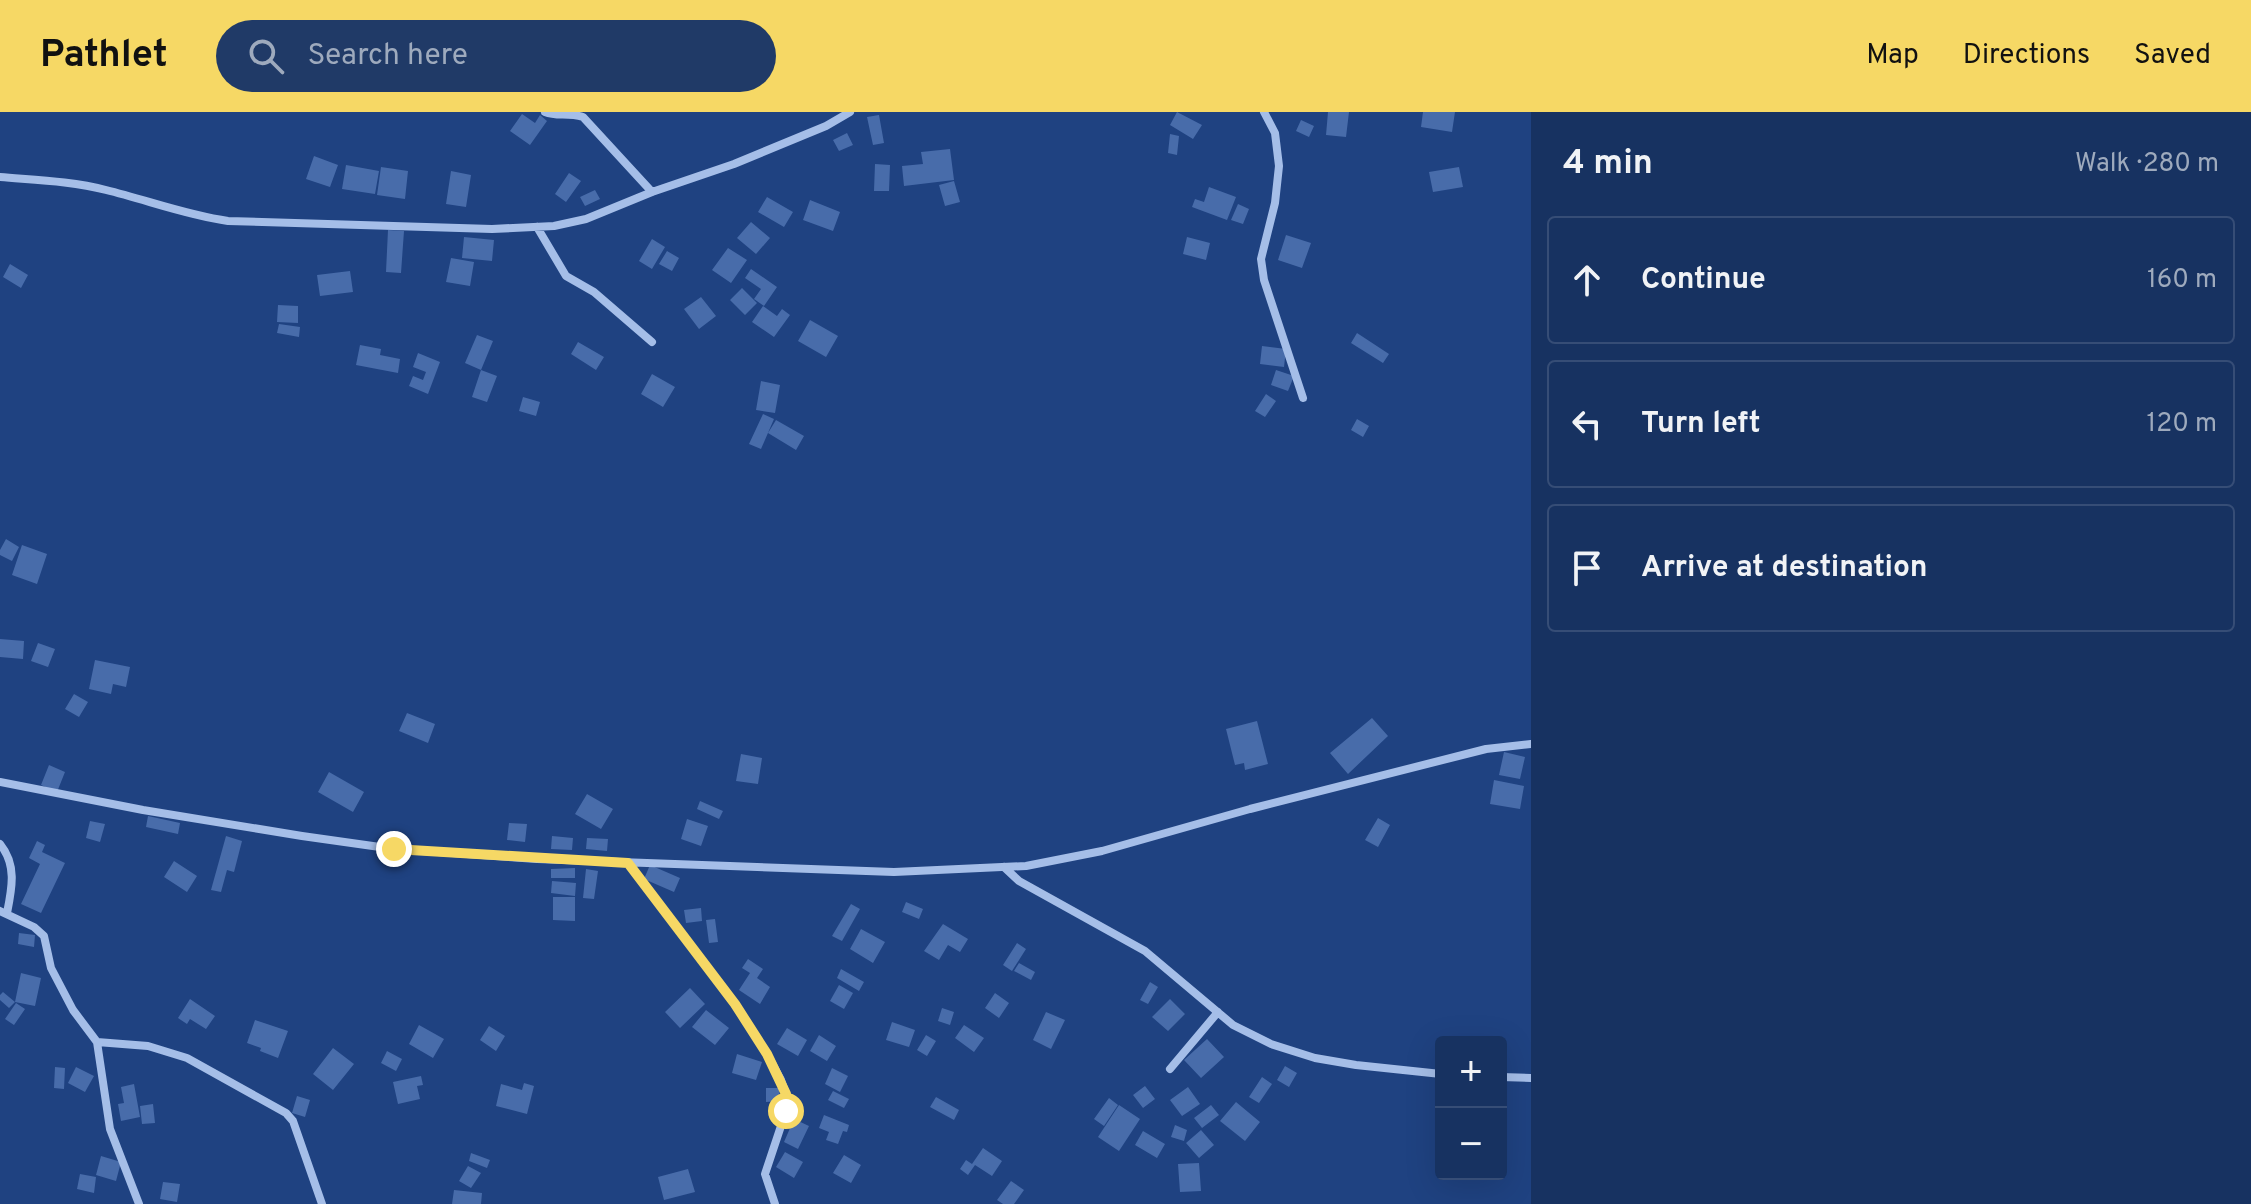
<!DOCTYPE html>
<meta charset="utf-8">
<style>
body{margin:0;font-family:Overpass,sans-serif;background:#203a67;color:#f1f3f6}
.controls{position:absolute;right:24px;bottom:24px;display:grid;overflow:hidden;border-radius:8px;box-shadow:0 8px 32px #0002}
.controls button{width:72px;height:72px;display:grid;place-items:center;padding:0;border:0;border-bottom:2px solid #364d76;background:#173261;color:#f1f3f6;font:40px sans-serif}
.stop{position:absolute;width:24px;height:24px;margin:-18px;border:6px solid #f6d865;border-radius:50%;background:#fff}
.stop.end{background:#f6d865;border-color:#fff;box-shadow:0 2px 8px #0008}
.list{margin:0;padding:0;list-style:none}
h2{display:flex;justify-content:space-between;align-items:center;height:104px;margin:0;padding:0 32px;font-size:34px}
h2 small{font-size:26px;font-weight:400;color:#9eaabd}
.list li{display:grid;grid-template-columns:52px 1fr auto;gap:24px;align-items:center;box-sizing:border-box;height:128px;margin:0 16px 16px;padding:0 16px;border:2px solid #364d76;border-radius:8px}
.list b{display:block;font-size:30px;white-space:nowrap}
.list em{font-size:26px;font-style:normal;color:#9eaabd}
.icon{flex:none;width:44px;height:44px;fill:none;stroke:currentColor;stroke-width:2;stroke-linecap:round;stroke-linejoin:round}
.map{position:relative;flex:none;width:1531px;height:1092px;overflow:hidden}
header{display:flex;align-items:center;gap:48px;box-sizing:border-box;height:112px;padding:0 40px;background:#f6d865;color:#111}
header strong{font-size:38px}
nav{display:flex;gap:44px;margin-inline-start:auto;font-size:28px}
.search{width:560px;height:72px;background:#203a67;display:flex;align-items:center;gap:20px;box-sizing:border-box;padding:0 28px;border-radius:44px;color:#9eaabd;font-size:30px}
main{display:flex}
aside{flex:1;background:#173261}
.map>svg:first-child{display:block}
</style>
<header>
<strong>Pathlet</strong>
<div class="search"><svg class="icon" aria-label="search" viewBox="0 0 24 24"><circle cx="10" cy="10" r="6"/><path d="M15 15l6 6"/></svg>Search here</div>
<nav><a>Map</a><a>Directions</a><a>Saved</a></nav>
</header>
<main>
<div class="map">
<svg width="1531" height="1092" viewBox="0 0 1531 1092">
<rect width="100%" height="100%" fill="#1f4281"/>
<path fill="#486caa" d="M 1177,0 L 1202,13 L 1193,27 L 1170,13 Z
M 1328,0 L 1349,0 L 1346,25 L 1326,23 Z
M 1423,0 L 1455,0 L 1452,20 L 1421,15 Z
M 522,2 L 535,11 L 540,3 L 547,9 L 530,33 L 510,19 Z
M 879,3 L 884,31 L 873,33 L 867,5 Z
M 1301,8 L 1314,14 L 1309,25 L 1296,19 Z
M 847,21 L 853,33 L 839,39 L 833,28 Z
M 1170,22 L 1179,24 L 1177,43 L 1168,41 Z
M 950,37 L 954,68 L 904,74 L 902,54 L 923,52 L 921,40 Z
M 314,44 L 338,53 L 330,75 L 306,67 Z
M 875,52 L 890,53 L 889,79 L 874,79 Z
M 346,53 L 379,59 L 375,82 L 342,77 Z
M 381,55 L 408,59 L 405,87 L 377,83 Z
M 1459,55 L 1463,75 L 1433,80 L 1429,60 Z
M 451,59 L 471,63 L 466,95 L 446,92 Z
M 569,61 L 581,69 L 566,90 L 555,82 Z
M 954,69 L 960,90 L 945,94 L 939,73 Z
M 1209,75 L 1236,85 L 1227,108 L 1192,95 L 1195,87 L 1204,90 Z
M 595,78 L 600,87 L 585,94 L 580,85 Z
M 767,85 L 793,100 L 784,115 L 758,100 Z
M 810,88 L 840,100 L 833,119 L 803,108 Z
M 1238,92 L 1249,97 L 1243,112 L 1231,108 Z
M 751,110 L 770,126 L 756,142 L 737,126 Z
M 388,118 L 404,119 L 401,161 L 386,160 Z
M 1286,123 L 1311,131 L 1302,156 L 1278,148 Z
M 464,125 L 494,128 L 492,149 L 462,146 Z
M 1187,125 L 1210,131 L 1206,148 L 1183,142 Z
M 652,127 L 665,135 L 652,157 L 639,149 Z
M 728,136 L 747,148 L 731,171 L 712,158 Z
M 667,139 L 679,146 L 672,159 L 659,152 Z
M 451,146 L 474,150 L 470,174 L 446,170 Z
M 10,152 L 28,163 L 21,176 L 3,165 Z
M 751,157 L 777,175 L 764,194 L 754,187 L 761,177 L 745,166 Z
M 350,159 L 353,180 L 320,184 L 317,163 Z
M 742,176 L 757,191 L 745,203 L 730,188 Z
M 701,185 L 716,204 L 699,217 L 684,197 Z
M 278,193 L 298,194 L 298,211 L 277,210 Z
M 763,194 L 777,204 L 782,197 L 790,203 L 774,225 L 752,210 Z
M 810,208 L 838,224 L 826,245 L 798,229 Z
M 279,212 L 300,215 L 299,225 L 277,221 Z
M 1357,221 L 1389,242 L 1383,251 L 1351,231 Z
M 477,223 L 493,229 L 481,258 L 465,251 Z
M 578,230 L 604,245 L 596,258 L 571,242 Z
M 360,233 L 381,237 L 380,243 L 400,247 L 398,261 L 356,253 Z
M 1262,234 L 1286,237 L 1284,255 L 1260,252 Z
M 418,241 L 440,250 L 428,282 L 409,274 L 413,264 L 423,268 L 426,260 L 413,255 Z
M 481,258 L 497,264 L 487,290 L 472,285 Z
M 1276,258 L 1294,264 L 1288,279 L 1271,273 Z
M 652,262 L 675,275 L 663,295 L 641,282 Z
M 761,269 L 780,273 L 775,301 L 756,298 Z
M 1266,282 L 1276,289 L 1265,305 L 1255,299 Z
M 523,285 L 540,290 L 536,304 L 519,299 Z
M 763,302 L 774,307 L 761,337 L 749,332 Z
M 1357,307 L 1369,314 L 1363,325 L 1351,318 Z
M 776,308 L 804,324 L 796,338 L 768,321 Z
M 6,427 L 19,435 L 12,449 L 0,443 L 0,438 Z
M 22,433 L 47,442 L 37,472 L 12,463 Z
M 0,527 L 24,529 L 23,547 L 0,545 Z
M 38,531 L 55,537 L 48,555 L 31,549 Z
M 95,548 L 130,555 L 126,575 L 113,572 L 111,582 L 89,577 Z
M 74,582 L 88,590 L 79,605 L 65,597 Z
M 407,601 L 435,612 L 428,631 L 399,619 Z
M 1372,606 L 1388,624 L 1348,662 L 1330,641 Z
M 1257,609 L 1268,652 L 1245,658 L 1244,651 L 1235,653 L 1226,617 Z
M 1504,640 L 1525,645 L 1520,667 L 1499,663 Z
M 741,642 L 762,646 L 758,672 L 736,669 Z
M 49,653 L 65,660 L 57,680 L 41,673 Z
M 329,660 L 364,680 L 353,700 L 318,680 Z
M 1494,668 L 1524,674 L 1520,697 L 1490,692 Z
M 587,682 L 613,697 L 601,717 L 575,702 Z
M 700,689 L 723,699 L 719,707 L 697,697 Z
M 148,704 L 180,711 L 178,722 L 146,715 Z
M 1378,706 L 1390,713 L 1378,735 L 1365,728 Z
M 687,707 L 708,714 L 701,734 L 681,727 Z
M 90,709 L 105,712 L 100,730 L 86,726 Z
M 509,711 L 527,712 L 525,730 L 507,728 Z
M 226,724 L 242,729 L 234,760 L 227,758 L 221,780 L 211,778 Z
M 552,724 L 573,726 L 572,738 L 551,737 Z
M 587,726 L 608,727 L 607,739 L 586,737 Z
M 37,729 L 45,733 L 42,740 L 65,751 L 41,801 L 21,792 L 40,752 L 29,746 Z
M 174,749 L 197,764 L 187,780 L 164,765 Z
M 650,753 L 680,766 L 674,780 L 644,767 Z
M 575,756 L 575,766 L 551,766 L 551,757 Z
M 586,757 L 598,759 L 594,787 L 583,786 Z
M 552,769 L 576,771 L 575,784 L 551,781 Z
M 553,785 L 575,785 L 575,809 L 553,808 Z
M 906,790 L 923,797 L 919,807 L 902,800 Z
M 851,792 L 860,797 L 842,829 L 832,824 Z
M 701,796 L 702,809 L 686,811 L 684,798 Z
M 715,807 L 718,830 L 709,831 L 706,808 Z
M 943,812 L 968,827 L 960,840 L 948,833 L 939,848 L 924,839 Z
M 861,817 L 885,830 L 873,851 L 850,837 Z
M 19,821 L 35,823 L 34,835 L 18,832 Z
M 1017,831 L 1026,837 L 1012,859 L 1003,853 Z
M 748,847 L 763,857 L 757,866 L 770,875 L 760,892 L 739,878 L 750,861 L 742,856 Z
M 1019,851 L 1035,860 L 1031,868 L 1014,859 Z
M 841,857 L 864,870 L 859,879 L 837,866 Z
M 21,861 L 41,866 L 35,894 L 15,890 L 9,896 L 0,888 L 0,883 L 3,880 L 15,890 Z
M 1150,870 L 1158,875 L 1148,892 L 1140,888 Z
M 839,873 L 853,881 L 844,897 L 830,889 Z
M 690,876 L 705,892 L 680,916 L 665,900 Z
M 995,881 L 1009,891 L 999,906 L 985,896 Z
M 190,887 L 215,904 L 206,917 L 190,907 L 187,912 L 178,906 Z
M 1170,887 L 1185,902 L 1168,919 L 1152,905 Z
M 16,891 L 25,897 L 14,913 L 5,907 Z
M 942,896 L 954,900 L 950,913 L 938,909 Z
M 706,898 L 729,916 L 715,933 L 692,915 Z
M 1046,900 L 1065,908 L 1051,937 L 1033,928 Z
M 255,908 L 288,919 L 278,946 L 260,939 L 261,936 L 247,931 Z
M 892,910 L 915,918 L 909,935 L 886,928 Z
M 419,913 L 444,927 L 433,946 L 409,932 Z
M 964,913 L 984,926 L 974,940 L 955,926 Z
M 489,914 L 505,924 L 496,939 L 480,928 Z
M 787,916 L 807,928 L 798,944 L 777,932 Z
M 819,923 L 836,934 L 827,949 L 810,939 Z
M 926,923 L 936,929 L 927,944 L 917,938 Z
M 1207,927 L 1224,945 L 1201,966 L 1184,948 Z
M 333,936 L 354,952 L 333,978 L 313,962 Z
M 387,939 L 402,947 L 396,959 L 381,951 Z
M 737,942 L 762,950 L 756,968 L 732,961 Z
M 1285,954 L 1297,961 L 1289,975 L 1277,968 Z
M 55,955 L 65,956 L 64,977 L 54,976 Z
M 76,955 L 94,964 L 85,980 L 68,971 Z
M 832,956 L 848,964 L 840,980 L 825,972 Z
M 421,964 L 423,973 L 417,974 L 420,987 L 398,992 L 393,970 Z
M 1262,965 L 1272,972 L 1259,991 L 1249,985 Z
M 524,971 L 534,974 L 527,1002 L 496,994 L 501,972 L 522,978 Z
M 134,972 L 140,1005 L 121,1009 L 118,992 L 124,991 L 121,975 Z
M 1145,974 L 1155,987 L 1143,996 L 1133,983 Z
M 1188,975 L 1200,992 L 1182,1004 L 1170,988 Z
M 766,976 L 779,976 L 780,989 L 766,990 Z
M 833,979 L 849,987 L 844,996 L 828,988 Z
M 297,984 L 310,988 L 305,1005 L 292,1001 Z
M 936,985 L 959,998 L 954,1008 L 930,995 Z
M 1109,986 L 1118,993 L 1104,1014 L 1094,1007 Z
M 1236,990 L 1260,1010 L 1245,1029 L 1220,1009 Z
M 153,992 L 155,1011 L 142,1012 L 140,994 Z
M 1119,993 L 1140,1007 L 1119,1039 L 1098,1025 Z
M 1211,993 L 1219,1003 L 1202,1016 L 1194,1006 Z
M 824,1003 L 849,1013 L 847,1020 L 843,1019 L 838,1032 L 826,1028 L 829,1020 L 819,1016 Z
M 794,1007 L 809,1014 L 798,1037 L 784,1030 Z
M 1175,1013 L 1187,1018 L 1184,1029 L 1171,1025 Z
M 1201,1018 L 1214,1033 L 1199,1046 L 1186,1031 Z
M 1143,1019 L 1165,1032 L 1157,1046 L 1135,1033 Z
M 983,1036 L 1002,1049 L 992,1064 L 975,1053 L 968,1063 L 960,1057 L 966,1048 L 972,1052 Z
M 785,1040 L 803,1050 L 794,1066 L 776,1055 Z
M 471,1041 L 490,1048 L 487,1056 L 469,1049 Z
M 844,1043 L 861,1053 L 851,1071 L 833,1061 Z
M 101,1044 L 121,1050 L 116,1069 L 96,1063 Z
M 1199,1051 L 1201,1079 L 1180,1080 L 1178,1052 Z
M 468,1054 L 481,1061 L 471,1076 L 459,1069 Z
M 688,1057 L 695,1080 L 664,1088 L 658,1065 Z
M 80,1062 L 96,1065 L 94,1081 L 77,1077 Z
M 1011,1069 L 1024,1078 L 1014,1092 L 1003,1092 L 997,1088 Z
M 163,1070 L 180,1072 L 177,1090 L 160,1087 Z
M 454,1078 L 482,1081 L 481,1092 L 452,1092 Z"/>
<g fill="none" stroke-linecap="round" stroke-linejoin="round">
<path stroke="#a5bee8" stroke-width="8" d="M 545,0 C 557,5 567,0 583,5 L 652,80
M 1264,0 L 1275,21 L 1279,54 L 1275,91 L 1261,147 L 1264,168 L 1303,286
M 0,65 C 35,68 72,69 106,78 C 147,88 186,103 228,109 L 492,117 L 554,114 L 586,107 L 652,80 L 734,52 L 826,14 L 850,0
M 537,115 L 566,164 L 594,180 L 652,230
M 0,670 L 143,698 L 302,724 L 394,737 L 537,747 L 894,760 L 1026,754 L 1102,739 L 1250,697 L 1486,637 L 1531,632
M 0,732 C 17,753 12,776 7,801
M 628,751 L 735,892 L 767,942 L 781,968 L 786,982 L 786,999 L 765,1062 L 775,1092
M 1004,755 L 1019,769 L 1145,839 L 1233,913 L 1271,932 L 1315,946 L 1356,953 L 1441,962
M 0,799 L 34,815 L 44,824 L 51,856 L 73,898 L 97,930 L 110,1017 L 139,1092
M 97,930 L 148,934 L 187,946 L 286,1001 L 293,1009 L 322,1092
M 1170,957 L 1218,900
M 1501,965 L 1531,966"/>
</g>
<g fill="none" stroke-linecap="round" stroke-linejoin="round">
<path stroke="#f6d865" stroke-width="10" d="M 394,737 L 628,751 L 735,892 L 767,942 L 786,982 L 786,999"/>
</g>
</svg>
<div class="controls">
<button>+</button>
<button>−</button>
</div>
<div class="stop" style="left:786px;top:999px"></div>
<div class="stop end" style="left:394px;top:737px"></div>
</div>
<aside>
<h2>4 min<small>Walk · 280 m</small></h2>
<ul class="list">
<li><svg class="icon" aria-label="ahead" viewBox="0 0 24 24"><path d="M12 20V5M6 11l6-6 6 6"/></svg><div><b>Continue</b></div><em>160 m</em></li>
<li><svg class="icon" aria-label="left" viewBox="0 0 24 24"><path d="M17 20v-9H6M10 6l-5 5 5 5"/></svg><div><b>Turn left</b></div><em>120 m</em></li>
<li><svg class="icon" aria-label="arrive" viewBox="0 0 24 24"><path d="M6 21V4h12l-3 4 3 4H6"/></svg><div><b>Arrive at destination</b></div></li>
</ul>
</aside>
</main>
